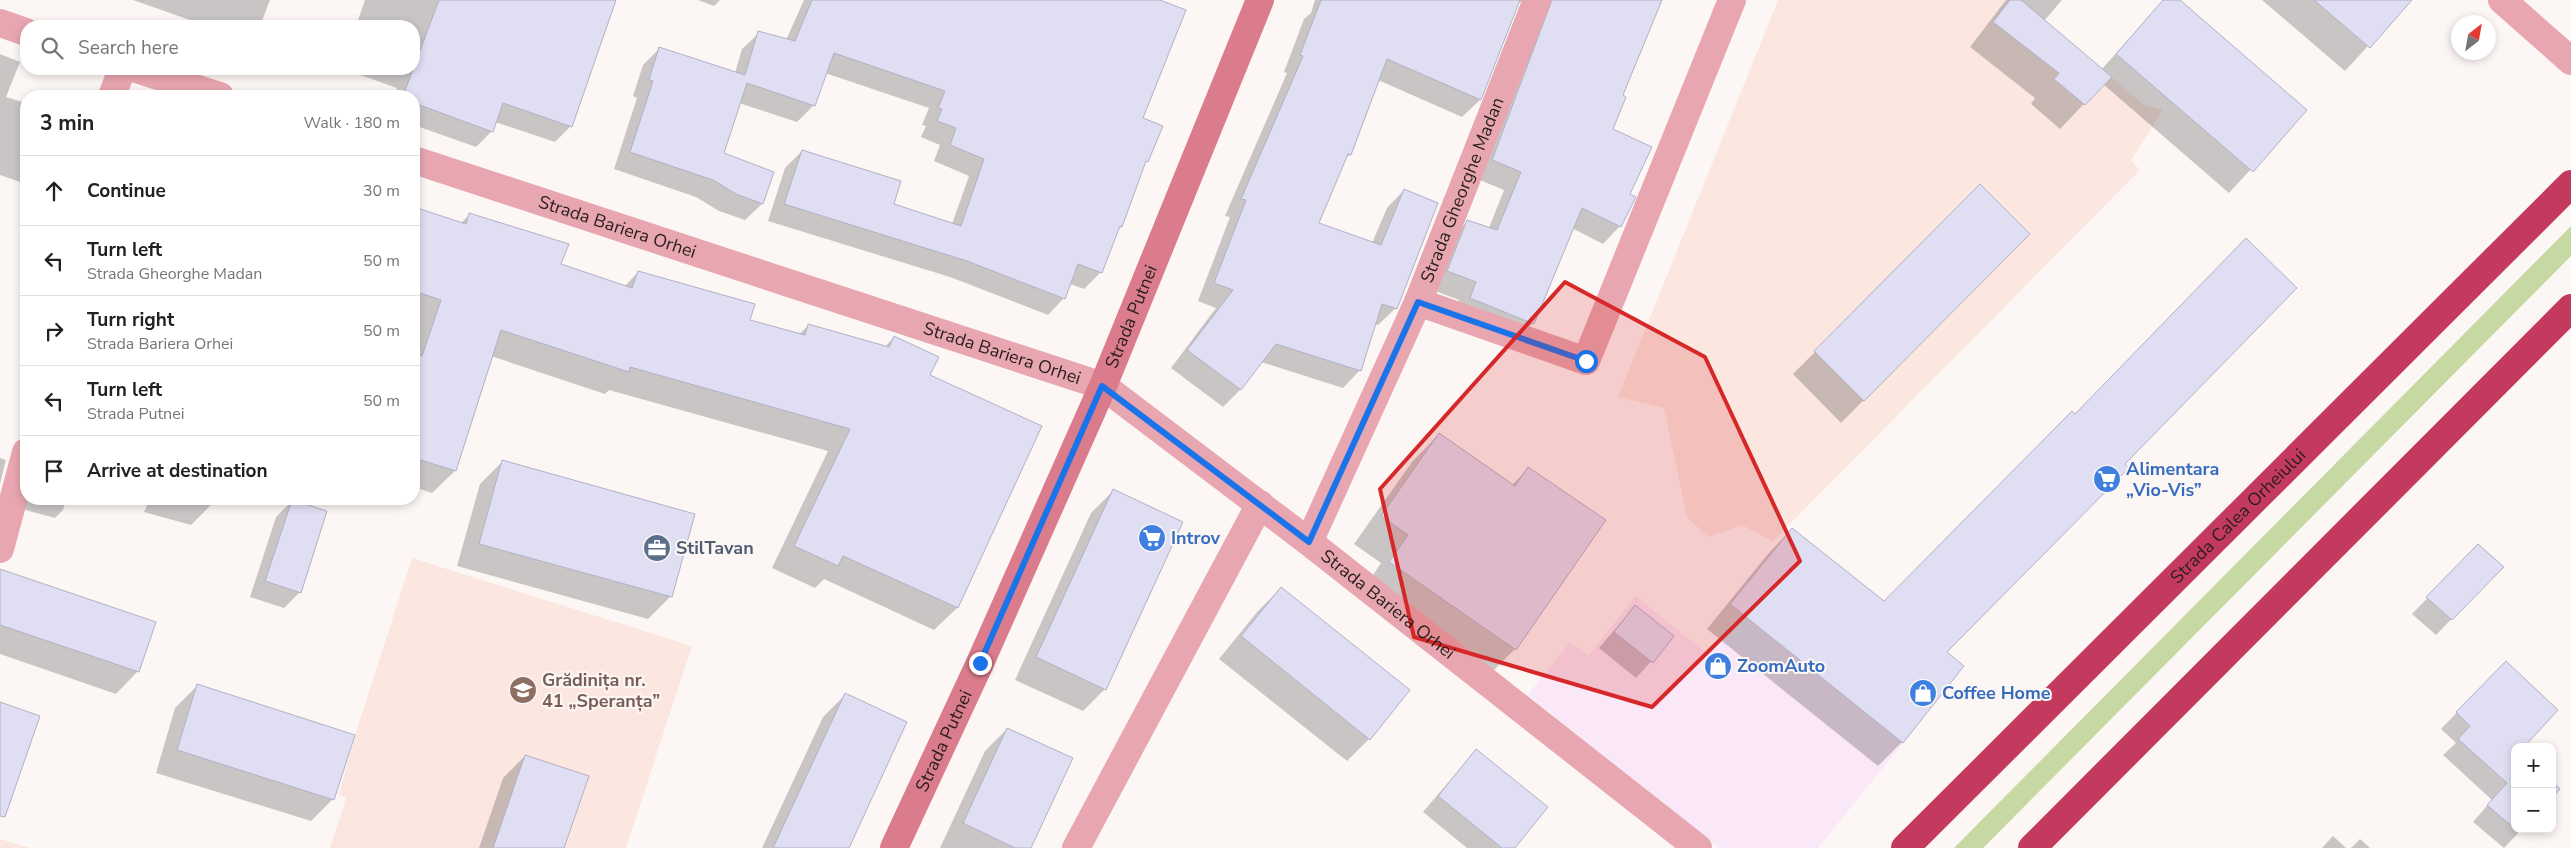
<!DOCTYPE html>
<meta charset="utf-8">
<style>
body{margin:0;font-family:"Nunito Sans",sans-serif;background:#f2f2f2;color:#222}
.controls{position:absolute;right:15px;bottom:15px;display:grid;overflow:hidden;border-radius:10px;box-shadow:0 2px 8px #0003}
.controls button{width:45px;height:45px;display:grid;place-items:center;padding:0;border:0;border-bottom:1px solid #e0e0e0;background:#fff;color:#222;font:25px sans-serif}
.compass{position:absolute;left:2451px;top:15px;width:45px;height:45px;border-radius:50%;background:#fff;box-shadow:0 2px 8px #0003;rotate:31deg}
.stop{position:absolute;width:15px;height:15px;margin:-11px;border:4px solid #1a73e8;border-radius:50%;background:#fff}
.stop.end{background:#1a73e8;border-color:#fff;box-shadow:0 1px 5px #0008}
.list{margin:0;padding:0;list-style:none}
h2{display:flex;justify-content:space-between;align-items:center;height:65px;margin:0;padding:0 20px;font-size:21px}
h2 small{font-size:16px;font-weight:400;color:#767676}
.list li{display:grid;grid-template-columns:32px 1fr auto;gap:15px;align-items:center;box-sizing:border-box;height:70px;padding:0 20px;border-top:1px solid #e0e0e0}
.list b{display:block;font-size:19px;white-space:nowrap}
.list p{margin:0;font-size:16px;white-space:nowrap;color:#767676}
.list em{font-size:16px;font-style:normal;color:#767676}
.icon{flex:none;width:28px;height:28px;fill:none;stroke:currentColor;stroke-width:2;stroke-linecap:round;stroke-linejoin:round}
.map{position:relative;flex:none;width:2571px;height:848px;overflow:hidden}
.search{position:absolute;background:#fff;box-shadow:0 2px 8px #0003;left:20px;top:20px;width:400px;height:55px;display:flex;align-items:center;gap:12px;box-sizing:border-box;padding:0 18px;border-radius:20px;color:#767676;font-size:19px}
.panel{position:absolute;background:#fff;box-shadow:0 2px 8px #0003;left:20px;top:90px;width:400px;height:415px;border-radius:20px}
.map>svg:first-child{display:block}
</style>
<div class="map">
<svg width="2571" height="848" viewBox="0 0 2571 848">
<rect width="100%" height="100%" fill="#fcf7f5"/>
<path fill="#fae7f8" d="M 1636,596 L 1708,655 L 1742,613 L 1903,743 L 1818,848 L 1719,848 L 1528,695 L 1570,642 L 1588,656 Z"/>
<path fill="#fbe7e0" d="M 1778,0 L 2021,0 L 2144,105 L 2163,110 L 2131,160 L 2140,170 L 1773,541 L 1742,525 L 1708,537 L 1687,517 L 1664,408 L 1618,397 Z
M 412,558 L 692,646 L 626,848 L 330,848 L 346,798 L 339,795 L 355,735 Z
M 0,839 L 30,848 L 0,848 Z"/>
<path fill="#c6d9a3" d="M 2571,226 L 2571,256 L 1983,848 L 1954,848 Z"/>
<path fill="#0003" d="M 133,0 L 270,0 L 260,26 L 207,26 Z
M 365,0 L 614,0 L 571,126 L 555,142 L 495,122 L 492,131 L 476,147 L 414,125 L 414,96 L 394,96 L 397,88 L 343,69 L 414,69 L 414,26 L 356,26 Z
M 698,0 L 720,0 L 714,6 Z
M 804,0 L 1157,0 L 1142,119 L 1147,161 L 1143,165 L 1121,227 L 1116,231 L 1101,272 L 1084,289 L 1070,284 L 1064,298 L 1048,315 L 950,277 L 768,221 L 785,168 L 802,151 L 892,204 L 952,224 L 969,176 L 934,161 L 940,145 L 921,137 L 926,126 L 922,125 L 929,108 L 825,73 L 814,105 L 797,122 L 739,103 L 722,153 L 773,173 L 762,204 L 745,220 L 719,211 L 696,197 L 614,169 L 637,98 L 633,96 L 643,65 L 660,48 L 735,73 L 742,49 L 759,33 L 786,40 Z
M 1315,0 L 1659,0 L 1621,96 L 1612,129 L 1628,194 L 1620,226 L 1603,244 L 1572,228 L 1533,323 L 1516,340 L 1453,315 L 1459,300 L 1430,289 L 1450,238 L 1468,221 L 1489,228 L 1504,190 L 1475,178 L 1526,3 L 1518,2 L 1480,100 L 1462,117 L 1378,80 L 1350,154 L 1345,159 L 1317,224 L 1372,243 L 1387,208 L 1404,190 L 1396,308 L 1378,325 L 1375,324 L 1360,370 L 1343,388 L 1261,362 L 1240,390 L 1223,407 L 1171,368 L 1216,308 L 1198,301 L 1230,217 L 1225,216 L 1287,73 L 1284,72 L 1304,19 L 1311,13 Z
M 2006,0 L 2062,0 L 2044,21 L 2101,70 L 2164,0 L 2178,0 L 2305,110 L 2229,193 L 2103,84 L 2060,129 L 2031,104 L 2035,98 L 1970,47 Z
M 2262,0 L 2410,0 L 2345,71 Z
M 0,54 L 20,62 L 6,97 L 26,103 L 26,184 L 0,175 Z
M 1980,186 L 2028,234 L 1841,423 L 1793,374 Z
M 414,208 L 460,224 L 470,214 L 559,265 L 624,287 L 638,272 L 749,321 L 798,335 L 809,325 L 885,347 L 894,337 L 929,375 L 1040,427 L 957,608 L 934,630 L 824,579 L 815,588 L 772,568 L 828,451 L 609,390 L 605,394 L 491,356 L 455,471 L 432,493 L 414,487 L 414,339 L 419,322 L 414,321 Z
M 1439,434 L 1512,485 L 1528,469 L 1515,649 L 1488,676 L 1363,590 L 1381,563 L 1354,544 L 1412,462 Z
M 0,458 L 6,460 L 0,484 Z
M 503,461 L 693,515 L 670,597 L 648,619 L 457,566 L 480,484 Z
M 1113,491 L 1105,689 L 1083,711 L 1015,680 L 1091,513 Z
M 26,499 L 66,499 L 63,510 L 55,518 L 22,509 Z
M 150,499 L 213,499 L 211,505 L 191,525 L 144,512 Z
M 292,501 L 325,512 L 299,593 L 284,608 L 250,597 L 276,517 Z
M 1792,529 L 1945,652 L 1902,742 L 1878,766 L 1707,629 L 1768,554 Z
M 2478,546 L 2502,567 L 2436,635 L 2412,614 Z
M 0,583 L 138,671 L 116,694 L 0,654 Z
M 1281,588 L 1369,739 L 1347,761 L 1219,659 L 1258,611 Z
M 1635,606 L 1673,637 L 1636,678 L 1599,648 Z
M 2490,678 L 2515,747 L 2515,829 L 2522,829 L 2504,848 L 2473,822 L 2492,800 L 2443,755 L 2456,743 L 2441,729 Z
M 198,685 L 333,799 L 311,821 L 156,773 L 175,708 Z
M 845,695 L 847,848 L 762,848 L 823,717 Z
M 1007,729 L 1030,848 L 940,848 L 985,751 Z
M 1476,750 L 1513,848 L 1467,848 L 1423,812 Z
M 525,756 L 563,848 L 479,848 L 503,778 Z
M 2333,836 L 2346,848 L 2322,848 Z
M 2360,839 L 2370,848 L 2351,848 Z"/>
<path fill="#dfdef3" stroke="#b1b0c5" d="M 439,0 L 616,0 L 572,127 L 503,103 L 493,132 L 414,103 L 414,96 L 403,96 Z
M 812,0 L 1160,0 L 1186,10 L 1143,118 L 1163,126 L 1148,162 L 1146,161 L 1122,227 L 1120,226 L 1102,273 L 1078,264 L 1065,299 L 967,261 L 784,204 L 802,150 L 901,181 L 894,204 L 961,226 L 984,159 L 950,145 L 956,128 L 937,121 L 942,109 L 938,108 L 945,91 L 834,53 L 815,106 L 747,83 L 724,153 L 774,172 L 763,204 L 736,194 L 713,180 L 630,152 L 653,81 L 649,80 L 659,47 L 745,75 L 758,31 L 795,41 Z
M 1321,0 L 1520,0 L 1481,100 L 1387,59 L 1351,155 L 1348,154 L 1319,223 L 1381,245 L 1404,189 L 1438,203 L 1397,309 L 1382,304 L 1361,371 L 1276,344 L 1241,390 L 1187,350 L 1233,290 L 1214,283 L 1246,200 L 1241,199 L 1303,56 L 1300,55 Z
M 1552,0 L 1662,0 L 1623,95 L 1626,97 L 1613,129 L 1652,147 L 1630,194 L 1636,197 L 1621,227 L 1582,208 L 1534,324 L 1470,298 L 1476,282 L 1447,271 L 1467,220 L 1497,230 L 1521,172 L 1492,160 Z
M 2010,0 L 2021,0 L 2112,77 L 2085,105 L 2054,79 L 2059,73 L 1993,22 Z
M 2163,0 L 2180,0 L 2307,110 L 2253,172 L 2116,54 Z
M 2314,0 L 2412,0 L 2370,48 Z
M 1980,184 L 2030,234 L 1864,401 L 1814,351 Z
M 414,207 L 466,224 L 469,213 L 569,244 L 561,264 L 632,288 L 638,271 L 755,304 L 750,320 L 805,335 L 808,324 L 889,347 L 894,336 L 939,357 L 930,375 L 1042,426 L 958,608 L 843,556 L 838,566 L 794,546 L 850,429 L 630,367 L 629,372 L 501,330 L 456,471 L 414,458 L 414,353 L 422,356 L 441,300 L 414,291 Z
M 2246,238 L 2297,288 L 2125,464 L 2129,468 L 1947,652 L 1964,666 L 1903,743 L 1730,604 L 1792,528 L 1884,601 L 2072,411 L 2075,414 Z
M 1439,433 L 1515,486 L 1528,467 L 1606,520 L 1516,650 L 1389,562 L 1408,535 L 1381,516 Z
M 502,460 L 695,514 L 672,597 L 479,544 Z
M 1113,489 L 1183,522 L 1106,690 L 1036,657 Z
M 292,500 L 327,511 L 301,593 L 265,581 Z
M 2478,544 L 2504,567 L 2452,620 L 2426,597 Z
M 0,569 L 156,622 L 139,672 L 0,625 Z
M 1281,587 L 1410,690 L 1370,740 L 1241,636 Z
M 1635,605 L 1674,636 L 1653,663 L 1614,632 Z
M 2506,661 L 2558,710 L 2524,747 L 2515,747 L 2515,829 L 2487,805 L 2507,783 L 2458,739 L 2470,726 L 2456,712 Z
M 197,684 L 355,735 L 334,800 L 177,750 Z
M 845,693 L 907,722 L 849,848 L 773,848 Z
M 0,702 L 40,716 L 5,817 L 0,816 Z
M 1007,728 L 1073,758 L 1031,848 L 1015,848 L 963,823 Z
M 1476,749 L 1548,807 L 1515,848 L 1502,848 L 1438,796 Z
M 525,755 L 589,776 L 564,848 L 493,848 Z
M 2552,782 L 2560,789 L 2552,798 Z"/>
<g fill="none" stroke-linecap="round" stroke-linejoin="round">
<g stroke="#e8a6b0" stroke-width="28">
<path d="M 2502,0 L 2571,61"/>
<path d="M 0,23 L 26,32"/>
<path d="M 136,69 L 220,96"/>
<path d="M 112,96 L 122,69"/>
<path id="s1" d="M 414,160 L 1103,386 L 1309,542 L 1698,848"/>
<path d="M 1418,302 L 1586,361 L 1732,0"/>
<path id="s2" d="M 1309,542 L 1418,302 L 1537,0"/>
<path d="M 0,549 L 26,452"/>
<path d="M 1076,848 L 1260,504"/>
</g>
<path stroke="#db7c8c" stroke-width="28" id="s3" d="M 894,848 L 980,663 L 1103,386 L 1260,0"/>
<g stroke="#c43a5e" stroke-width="28">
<path id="s4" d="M 1905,848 L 2571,184"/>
<path d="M 2032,848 L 2571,308"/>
</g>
</g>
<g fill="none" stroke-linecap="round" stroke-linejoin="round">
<path stroke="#1a73e8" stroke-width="6" d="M 980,663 L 1102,386 L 1309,542 L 1418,302 L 1586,361"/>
</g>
<path fill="#d62828" fill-opacity="0.2" stroke="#d62828" stroke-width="4" stroke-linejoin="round" d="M 1565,282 L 1705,357 L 1800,561 L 1652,707 L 1414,637 L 1380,489 Z"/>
<defs>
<g id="supermarket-disc" transform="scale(1.4375)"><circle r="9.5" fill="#3f7fe0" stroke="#fcf7f5"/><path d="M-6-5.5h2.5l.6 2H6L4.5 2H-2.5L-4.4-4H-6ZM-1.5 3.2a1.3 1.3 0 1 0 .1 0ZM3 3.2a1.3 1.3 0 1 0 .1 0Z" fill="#fff"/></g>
<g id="office-disc" transform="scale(1.4375)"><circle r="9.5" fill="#5c6f8a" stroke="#fcf7f5"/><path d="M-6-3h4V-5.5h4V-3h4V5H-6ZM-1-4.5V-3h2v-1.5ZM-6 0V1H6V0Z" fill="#fff"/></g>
<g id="shop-disc" transform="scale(1.4375)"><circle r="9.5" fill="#3f7fe0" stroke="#fcf7f5"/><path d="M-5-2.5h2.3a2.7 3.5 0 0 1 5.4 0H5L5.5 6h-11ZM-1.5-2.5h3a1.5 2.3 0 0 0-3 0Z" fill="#fff"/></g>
<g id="school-disc" transform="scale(1.4375)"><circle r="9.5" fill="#8d6e63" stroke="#fcf7f5"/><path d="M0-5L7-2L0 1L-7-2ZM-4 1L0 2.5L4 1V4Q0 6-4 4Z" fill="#fff"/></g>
</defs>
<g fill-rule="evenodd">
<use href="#supermarket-disc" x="2107" y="479"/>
<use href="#supermarket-disc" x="1152" y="538"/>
<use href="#office-disc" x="657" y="548"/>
<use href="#shop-disc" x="1718" y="666"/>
<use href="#school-disc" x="523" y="690"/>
<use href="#shop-disc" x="1923" y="693"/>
</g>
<g text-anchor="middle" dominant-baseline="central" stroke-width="4" stroke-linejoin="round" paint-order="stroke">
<g font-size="18" fill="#281f1c" stroke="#fcf7f5">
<text stroke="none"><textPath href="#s2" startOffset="384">Strada Gheorghe Madan</textPath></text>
<text stroke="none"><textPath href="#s1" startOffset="214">Strada Bariera Orhei</textPath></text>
<text stroke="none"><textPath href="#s3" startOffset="582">Strada Putnei</textPath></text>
<text stroke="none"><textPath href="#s1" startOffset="619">Strada Bariera Orhei</textPath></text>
<text stroke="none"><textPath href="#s4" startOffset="470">Strada Calea Orheiului</textPath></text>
<text stroke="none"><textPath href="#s1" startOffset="1084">Strada Bariera Orhei</textPath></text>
<text stroke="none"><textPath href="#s3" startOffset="118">Strada Putnei</textPath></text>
</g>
<g font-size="18" font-weight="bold" fill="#366cbe" stroke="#fcf7f5" text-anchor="start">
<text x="2126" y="469">Alimentara<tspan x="2126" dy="21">„Vio-Vis”</tspan></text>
<text x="1171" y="538">Introv</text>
<text x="1737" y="666">ZoomAuto</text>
<text x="1942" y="693">Coffee Home</text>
</g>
<g font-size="18" font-weight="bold" fill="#4e5e75" stroke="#fcf7f5" text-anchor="start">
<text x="676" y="548">StilTavan</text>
</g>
<g font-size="18" font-weight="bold" fill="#785e54" stroke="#fcf7f5" text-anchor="start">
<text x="542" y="680">Grădinița nr.<tspan x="542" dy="21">41 „Speranța”</tspan></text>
</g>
</g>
</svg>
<div class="controls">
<button>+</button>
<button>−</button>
</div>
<svg class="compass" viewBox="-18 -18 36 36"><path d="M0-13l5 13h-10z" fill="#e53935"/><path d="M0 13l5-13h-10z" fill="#767676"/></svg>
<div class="stop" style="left:1586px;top:361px"></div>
<div class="stop end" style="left:980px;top:663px"></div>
<div class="search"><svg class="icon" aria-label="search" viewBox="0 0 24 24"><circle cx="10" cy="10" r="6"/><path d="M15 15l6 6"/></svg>Search here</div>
<section class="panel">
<h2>3 min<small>Walk · 180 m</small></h2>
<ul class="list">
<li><svg class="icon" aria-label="ahead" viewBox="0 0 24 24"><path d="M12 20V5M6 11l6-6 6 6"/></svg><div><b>Continue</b></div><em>30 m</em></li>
<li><svg class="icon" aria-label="left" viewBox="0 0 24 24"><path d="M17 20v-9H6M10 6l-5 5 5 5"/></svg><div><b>Turn left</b><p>Strada Gheorghe Madan</p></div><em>50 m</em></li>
<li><svg class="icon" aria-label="right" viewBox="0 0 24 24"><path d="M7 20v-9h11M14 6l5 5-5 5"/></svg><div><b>Turn right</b><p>Strada Bariera Orhei</p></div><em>50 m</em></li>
<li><svg class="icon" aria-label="left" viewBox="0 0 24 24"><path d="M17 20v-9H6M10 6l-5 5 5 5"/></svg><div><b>Turn left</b><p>Strada Putnei</p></div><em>50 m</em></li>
<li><svg class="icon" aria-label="arrive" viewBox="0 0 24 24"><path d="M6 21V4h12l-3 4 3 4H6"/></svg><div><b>Arrive at destination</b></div></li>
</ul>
</section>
</div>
